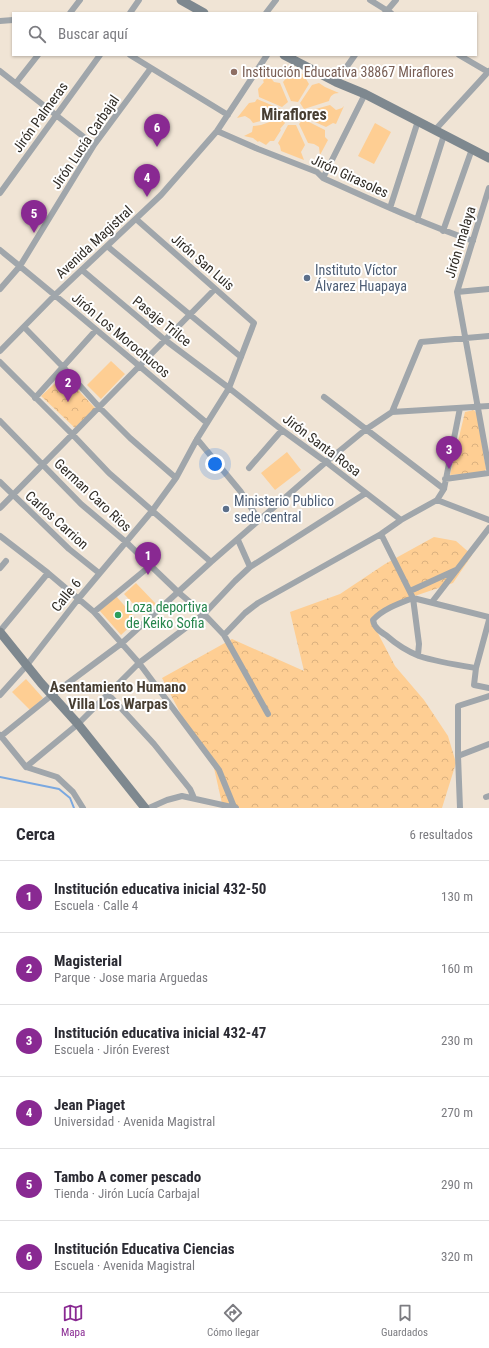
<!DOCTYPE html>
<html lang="es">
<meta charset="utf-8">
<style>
body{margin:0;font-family:"Roboto Condensed",sans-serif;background:#f2f2f3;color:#2b2b33}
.you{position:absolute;left:215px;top:464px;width:14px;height:14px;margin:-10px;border:3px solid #fff;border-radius:50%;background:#1a73e8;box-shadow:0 0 0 6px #1a73e833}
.badge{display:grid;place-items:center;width:26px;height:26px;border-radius:50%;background:#892992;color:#fff;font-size:13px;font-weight:700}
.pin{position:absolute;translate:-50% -33px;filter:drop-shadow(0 1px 2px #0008)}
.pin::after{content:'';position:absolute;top:21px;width:14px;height:12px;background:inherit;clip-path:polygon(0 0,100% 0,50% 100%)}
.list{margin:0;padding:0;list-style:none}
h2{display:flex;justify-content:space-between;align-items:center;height:52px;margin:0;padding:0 16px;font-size:17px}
h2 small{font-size:13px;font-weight:400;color:#7c7c81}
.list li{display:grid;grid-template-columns:26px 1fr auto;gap:12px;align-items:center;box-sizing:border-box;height:72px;padding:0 16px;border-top:1px solid #e1e1e2}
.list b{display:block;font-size:15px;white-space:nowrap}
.list p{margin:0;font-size:13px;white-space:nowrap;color:#7c7c81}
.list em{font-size:13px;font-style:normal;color:#7c7c81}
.icon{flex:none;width:22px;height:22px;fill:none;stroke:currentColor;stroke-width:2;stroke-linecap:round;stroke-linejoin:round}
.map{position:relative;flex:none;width:489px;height:808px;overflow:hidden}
.search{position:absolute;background:#fff;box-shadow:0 1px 3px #0004;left:12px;right:12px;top:12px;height:44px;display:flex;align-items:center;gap:10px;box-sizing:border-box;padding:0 14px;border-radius:0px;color:#7c7c81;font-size:15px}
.sheet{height:484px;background:#fff}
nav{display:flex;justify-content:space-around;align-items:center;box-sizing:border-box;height:56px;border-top:1px solid #e1e1e2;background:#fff;font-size:11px;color:#7c7c81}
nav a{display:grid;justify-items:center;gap:2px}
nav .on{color:#892992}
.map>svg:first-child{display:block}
</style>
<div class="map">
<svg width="489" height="808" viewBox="0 0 489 808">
<defs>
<pattern id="forest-crowns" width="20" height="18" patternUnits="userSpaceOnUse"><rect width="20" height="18" fill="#fece93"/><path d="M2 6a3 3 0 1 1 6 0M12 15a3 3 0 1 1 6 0" fill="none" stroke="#dab17f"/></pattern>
</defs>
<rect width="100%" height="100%" fill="#f0e4d5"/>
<path fill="#fece93" d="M 287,65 L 291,68 L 292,70 L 293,69 L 300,74 L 301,73 L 306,76 L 306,79 L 309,84 L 298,102 L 291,101 L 283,82 L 288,76 Z
M 270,70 L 270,77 L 274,82 L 280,83 L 288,102 L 282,107 L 259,97 L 258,89 L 264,82 L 263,81 Z
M 319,83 L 325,87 L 339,93 C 333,93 330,96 329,101 L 304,109 L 300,103 L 312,85 Z
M 257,99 L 281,109 L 280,116 L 273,117 L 272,118 L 253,123 L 250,119 L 245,116 L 237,118 L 249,103 L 255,102 Z
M 330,105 L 336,110 L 342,108 L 344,106 L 336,124 L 333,123 L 326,127 L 304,117 L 305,112 Z
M 281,118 L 285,123 L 280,129 L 281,130 L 274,141 L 270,141 L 266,145 L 259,141 L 258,142 L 253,138 L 244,136 L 252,132 L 253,126 L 261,125 Z
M 303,119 L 325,130 L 325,137 L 328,140 L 320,155 L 319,147 L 314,144 L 308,143 L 299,124 Z
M 375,123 L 391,132 L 374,164 L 358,156 Z
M 288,125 L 296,125 L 305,145 L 301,152 L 304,160 L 281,151 L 280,146 L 278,143 L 281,138 Z
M 111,361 L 125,374 L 101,399 L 87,385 Z
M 287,452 L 301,470 L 275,490 L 261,473 Z
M 136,583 L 156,604 L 144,615 L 124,594 Z
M 116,596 L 137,620 L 121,635 L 99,610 Z
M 26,679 L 43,698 L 30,710 L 12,692 Z"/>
<path fill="url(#forest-crowns)" d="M 64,375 L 95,408 L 75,428 L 41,396 Z
M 474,410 L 477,414 L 486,469 L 484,472 L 450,475 L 465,412 Z
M 434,537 L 456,541 L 472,555 L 453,583 L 403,600 L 371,620 L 395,666 L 424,700 L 448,736 L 456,763 L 442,808 L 223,808 L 214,768 L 187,726 L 162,678 L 232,639 L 304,671 L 290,612 L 340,594 L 385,564 Z"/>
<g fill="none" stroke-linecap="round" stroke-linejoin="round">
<path stroke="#7aa8e0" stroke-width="2" d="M 0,777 L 59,789 L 70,798 L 74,808"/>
<path stroke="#a0a6ab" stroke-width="6" d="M 370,0 L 391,13
M 70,13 L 80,0
M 130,13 L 139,0
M 266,13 L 276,0
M 385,13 L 396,0
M 0,21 L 13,20
M 130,55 L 228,115
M 459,55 L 488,72
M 0,71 L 94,145
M 336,82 L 355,55
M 16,83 L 38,55
M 435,130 L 489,71
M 217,131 L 258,149 L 317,172 L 323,178 C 372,200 421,223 473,241
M 323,178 L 365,94
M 489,188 L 457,292 L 489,469
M 0,193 L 100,55
M 390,208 L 418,121
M 417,220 L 444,135
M 443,231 L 472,149
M 107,246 L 241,357
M 0,250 C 70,307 138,365 207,423
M 82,270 L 165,340 L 229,388 L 282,430 L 326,462 L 401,520
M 0,289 L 20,266 L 94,145 L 151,68
M 457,292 L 489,289
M 24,327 L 64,368 L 99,407 L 130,438 L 176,478
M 0,351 L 55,295 L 161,195 L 217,131 L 267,55
M 0,362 L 72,434 L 109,473 L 211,562
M 324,397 L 444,489
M 35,398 L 96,330
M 392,412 L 489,406
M 0,421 L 81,504 L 126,542 L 178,592 L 204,614 L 224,635 L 268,714
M 197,439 L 241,492 L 259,520
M 249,468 L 282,430
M 445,479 L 489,473
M 0,482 L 69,549 L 99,573
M 437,500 L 489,520
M 0,508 L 215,289
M 381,534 L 413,598 L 489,617
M 0,536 L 48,573 L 94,612 L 139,663 L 219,770 L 234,807
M 238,540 L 250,567
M 0,568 L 6,561
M 410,591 L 456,570
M 432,602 L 489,528
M 94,612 L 150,566
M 489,620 L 476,668 L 474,685 L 489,688
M 0,631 L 48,573
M 224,635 L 245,613 L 258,603 L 381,534 L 401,520 L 437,500 L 444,489 L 460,408
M 418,655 L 419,644 L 413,598 C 400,603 383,609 373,620 C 374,628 381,632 387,636 C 396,644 407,651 419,656 C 437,662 457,665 476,668
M 108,694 L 154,744 L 190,789 L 194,798
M 0,695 L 27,665 L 79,598 L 152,511 L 176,478 L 197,439 L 229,388 L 254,323 L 136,219
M 0,735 L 26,767 L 57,777 L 73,792 L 83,808
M 0,737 L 52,695 L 122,643 L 211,562 L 326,462 L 365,430 L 392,412 L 421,342 L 489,336
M 458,756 L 489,744
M 26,767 L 78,724 L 139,663 L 204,614 L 235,581 L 250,567 L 366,493
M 486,797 L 489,796
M 149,808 L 167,800 L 182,796 L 236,808
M 460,808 L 458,756 L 458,706 L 489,696"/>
<path stroke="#7e888f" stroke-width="9" d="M 181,0 L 204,13
M 284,55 L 336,82 L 365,94 L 489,158
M 0,632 L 41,683 L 78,724 L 145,808"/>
</g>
<circle fill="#8d6e63" stroke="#fff" stroke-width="1.5" cx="234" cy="72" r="4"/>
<g fill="#5c6f8a" stroke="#fff" stroke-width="1.5">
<circle cx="307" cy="278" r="4"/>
<circle cx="226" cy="509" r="4"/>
</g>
<circle fill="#2e9e5b" stroke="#fff" stroke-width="1.5" cx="118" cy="615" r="4"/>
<g text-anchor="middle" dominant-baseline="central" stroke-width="4" stroke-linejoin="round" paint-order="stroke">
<g font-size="14" fill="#785e54" stroke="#fff" text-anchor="start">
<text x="242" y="72">Institución Educativa 38867 Miraflores</text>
</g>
<g font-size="14" fill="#312d27" stroke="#fff">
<text transform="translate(40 117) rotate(-54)">Jirón Palmeras</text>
<text transform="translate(85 142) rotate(-56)">Jirón Lucía Carbajal</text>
<text transform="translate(350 176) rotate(25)">Jirón Girasoles</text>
<text transform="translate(94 242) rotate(-43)">Avenida Magistral</text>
<text transform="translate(460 242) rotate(-73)">Jirón Imalaya</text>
<text transform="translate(203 262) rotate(41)">Jirón San Luis</text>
<text transform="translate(162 321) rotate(39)">Pasaje Trilce</text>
<text transform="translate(121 335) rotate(40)">Jirón Los Morochucos</text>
<text transform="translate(322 445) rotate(37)">Jirón Santa Rosa</text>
<text transform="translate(93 495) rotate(43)">German Caro Rios</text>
<text transform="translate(57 520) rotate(42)">Carlos Carrion</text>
<text transform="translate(66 595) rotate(-51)">Calle 6</text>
</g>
<g font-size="14" fill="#4e5e75" stroke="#fff" text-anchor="start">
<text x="315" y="270">Instituto Víctor<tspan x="315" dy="16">Álvarez Huapaya</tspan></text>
<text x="234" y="501">Ministerio Publico<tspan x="234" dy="16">sede central</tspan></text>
</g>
<g font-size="14" fill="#27864d" stroke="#fff" text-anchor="start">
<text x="126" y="607">Loza deportiva<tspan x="126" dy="16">de Keiko Sofia</tspan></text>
</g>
<g font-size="15" font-weight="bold" fill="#473e32" stroke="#fff">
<text x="118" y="687">Asentamiento Humano<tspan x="118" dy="17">Villa Los Warpas</tspan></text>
</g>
<g font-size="16" font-weight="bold" fill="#473e32" stroke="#fff">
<text x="294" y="114">Miraflores</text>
</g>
</g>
</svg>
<div class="you"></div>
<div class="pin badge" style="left:148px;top:575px">1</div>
<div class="pin badge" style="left:68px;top:402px">2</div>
<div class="pin badge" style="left:449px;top:469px">3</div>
<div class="pin badge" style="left:147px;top:197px">4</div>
<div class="pin badge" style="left:34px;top:233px">5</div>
<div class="pin badge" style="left:157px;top:147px">6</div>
<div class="search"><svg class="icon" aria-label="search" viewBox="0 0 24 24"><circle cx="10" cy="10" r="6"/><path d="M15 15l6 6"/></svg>Buscar aquí</div>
</div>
<section class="sheet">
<h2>Cerca<small>6 resultados</small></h2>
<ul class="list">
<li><span class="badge">1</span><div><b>Institución educativa inicial 432-50</b><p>Escuela · Calle 4</p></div><em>130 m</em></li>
<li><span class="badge">2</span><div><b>Magisterial</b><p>Parque · Jose maria Arguedas</p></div><em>160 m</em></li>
<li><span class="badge">3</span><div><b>Institución educativa inicial 432-47</b><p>Escuela · Jirón Everest</p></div><em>230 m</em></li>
<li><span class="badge">4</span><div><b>Jean Piaget</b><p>Universidad · Avenida Magistral</p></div><em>270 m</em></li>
<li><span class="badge">5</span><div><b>Tambo A comer pescado</b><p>Tienda · Jirón Lucía Carbajal</p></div><em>290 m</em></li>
<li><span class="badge">6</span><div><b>Institución Educativa Ciencias</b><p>Escuela · Avenida Magistral</p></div><em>320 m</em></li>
</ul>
</section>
<nav>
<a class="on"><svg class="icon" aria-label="map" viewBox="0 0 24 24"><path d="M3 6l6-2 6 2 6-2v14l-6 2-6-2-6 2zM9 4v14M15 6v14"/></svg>Mapa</a>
<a><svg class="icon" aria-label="directions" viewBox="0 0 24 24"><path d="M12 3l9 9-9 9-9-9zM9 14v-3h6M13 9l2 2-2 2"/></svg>Cómo llegar</a>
<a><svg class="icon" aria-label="saved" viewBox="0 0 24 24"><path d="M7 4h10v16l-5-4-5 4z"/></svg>Guardados</a>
</nav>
